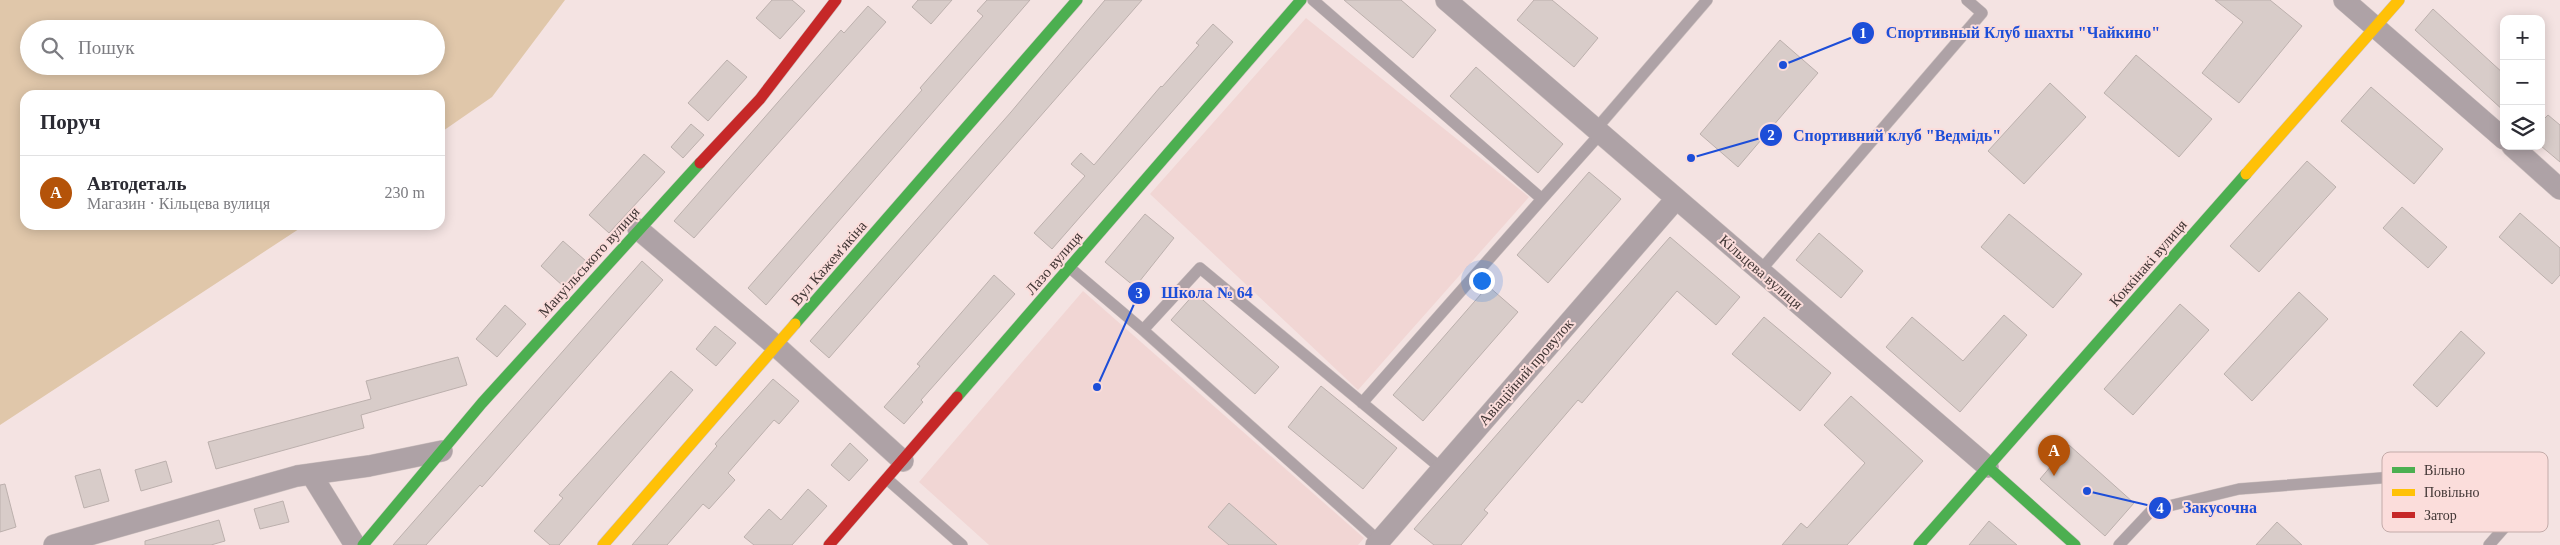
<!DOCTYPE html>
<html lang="uk">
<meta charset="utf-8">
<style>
body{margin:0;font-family:Georgia,serif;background:#f7f7f7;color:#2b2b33}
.controls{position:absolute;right:15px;top:15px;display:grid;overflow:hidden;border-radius:10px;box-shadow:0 2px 12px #0003}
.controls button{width:45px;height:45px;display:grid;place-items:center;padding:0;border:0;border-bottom:1px solid #e1e1e2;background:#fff;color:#2b2b33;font:25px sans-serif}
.you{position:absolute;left:1481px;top:280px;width:18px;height:18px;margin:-12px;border:4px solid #fff;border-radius:50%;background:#1a73e8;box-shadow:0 0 0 8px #1a73e833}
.badge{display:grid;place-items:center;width:32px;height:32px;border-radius:50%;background:#b45309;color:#fff;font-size:16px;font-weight:700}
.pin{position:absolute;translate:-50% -41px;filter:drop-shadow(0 1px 2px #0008)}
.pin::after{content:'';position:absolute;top:26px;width:18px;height:15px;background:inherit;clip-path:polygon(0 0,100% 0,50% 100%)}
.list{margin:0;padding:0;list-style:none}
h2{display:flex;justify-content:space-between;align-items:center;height:65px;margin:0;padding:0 20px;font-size:21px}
h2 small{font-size:16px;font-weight:400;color:#7c7c81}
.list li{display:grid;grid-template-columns:32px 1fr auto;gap:15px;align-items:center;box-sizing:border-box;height:75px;padding:0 20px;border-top:1px solid #e1e1e2}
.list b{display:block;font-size:19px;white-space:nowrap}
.list p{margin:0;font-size:16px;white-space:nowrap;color:#7c7c81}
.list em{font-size:16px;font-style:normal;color:#7c7c81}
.icon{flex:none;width:28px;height:28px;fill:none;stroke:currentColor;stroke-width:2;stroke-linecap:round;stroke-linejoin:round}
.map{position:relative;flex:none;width:2560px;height:545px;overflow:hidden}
.search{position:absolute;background:#fff;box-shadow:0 2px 12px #0003;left:20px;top:20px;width:425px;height:55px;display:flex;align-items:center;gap:12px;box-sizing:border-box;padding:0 18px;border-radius:28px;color:#7c7c81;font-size:19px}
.panel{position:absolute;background:#fff;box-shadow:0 2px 12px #0003;left:20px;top:90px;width:425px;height:140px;border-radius:15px}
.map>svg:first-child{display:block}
</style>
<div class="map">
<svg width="2560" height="545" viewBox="0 0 2560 545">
<rect width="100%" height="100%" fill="#f4e3e2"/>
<path fill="#f1d6d4" d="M 1306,18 L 1529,197 L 1358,390 L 1150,194 Z
M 1083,291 L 1364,538 L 1358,545 L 989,545 L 919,482 Z"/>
<path fill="#e0c7aa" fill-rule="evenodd" d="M 0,0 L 565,0 L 492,97 L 440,133 L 440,95 L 25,95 L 25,225 L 305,225 L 0,425 ZM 29,29 L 436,29 L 436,66 L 29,66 Z"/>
<path fill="#d8ccc9" stroke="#bcb0ad" d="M 772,0 L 792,0 L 805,11 L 780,39 L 756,18 Z
M 918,0 L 952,0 L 931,24 L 912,7 Z
M 987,0 L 1030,0 L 766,305 L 748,288 L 922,90 L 920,88 L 983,16 L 977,11 Z
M 1105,0 L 1142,0 L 829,358 L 810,341 L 1011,112 Z
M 1344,0 L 1401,0 L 1436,30 L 1413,58 Z
M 1534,0 L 1552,0 L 1598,38 L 1574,67 L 1517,20 Z
M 2215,0 L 2270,0 L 2302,26 L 2239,103 L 2202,73 L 2243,22 Z
M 868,6 L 886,22 L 694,238 L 674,221 L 841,30 L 844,33 Z
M 2433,9 L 2504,74 L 2504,111 L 2415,30 Z
M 1213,24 L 1233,42 L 1052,249 L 1034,233 L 1085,176 L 1071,164 L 1081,153 L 1094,165 L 1161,86 L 1162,87 L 1199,45 L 1196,43 Z
M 1780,40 L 1818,73 L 1738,167 L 1700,134 Z
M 2136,55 L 2212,119 L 2179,157 L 2104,93 Z
M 727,60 L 747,77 L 708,121 L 688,103 Z
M 1476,67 L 1563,144 L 1538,173 L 1450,96 Z
M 2050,83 L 2086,117 L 2024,184 L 1988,151 Z
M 2371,87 L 2443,149 L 2414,184 L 2341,121 Z
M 2548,115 L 2560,125 L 2560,162 L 2541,146 L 2541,122 Z
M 691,124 L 704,135 L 683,158 L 671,147 Z
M 644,154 L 665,172 L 609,233 L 589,215 Z
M 2307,161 L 2336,187 L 2259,272 L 2230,246 Z
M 1589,172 L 1621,199 L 1548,283 L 1517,255 Z
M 2402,207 L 2447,247 L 2428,268 L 2383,228 Z
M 2520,213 L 2560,248 L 2560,275 L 2552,284 L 2499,237 Z
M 1145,214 L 1174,238 L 1135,287 L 1105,262 Z
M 2009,214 L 2082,274 L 2053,308 L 1981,247 Z
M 1819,233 L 1863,271 L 1841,298 L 1796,260 Z
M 1670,237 L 1740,297 L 1716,325 L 1677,291 L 1582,403 L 1578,400 L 1484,510 L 1488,513 L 1461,545 L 1434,545 L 1414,529 Z
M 563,241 L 586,261 L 563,286 L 541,266 Z
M 642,261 L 663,280 L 482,487 L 480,485 L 426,545 L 393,545 Z
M 994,275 L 1015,294 L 921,400 L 923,402 L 904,424 L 884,407 L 920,366 L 917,364 Z
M 1488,286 L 1518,312 L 1423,421 L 1393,395 Z
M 2299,292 L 2328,319 L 2252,401 L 2224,374 Z
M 1195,293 L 1279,367 L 1255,394 L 1171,320 Z
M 2180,304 L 2209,330 L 2133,415 L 2104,389 Z
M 505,305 L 526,324 L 497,357 L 476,339 Z
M 2004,315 L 2027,335 L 1960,412 L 1886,347 L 1912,317 L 1963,361 Z
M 1764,317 L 1831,373 L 1800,411 L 1732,354 Z
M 715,326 L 736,343 L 716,366 L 696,349 Z
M 2461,331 L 2485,353 L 2437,407 L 2413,385 Z
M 458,357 L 467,385 L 361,415 L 364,428 L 216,469 L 208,442 L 371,399 L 366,381 Z
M 671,371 L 693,390 L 559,545 L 550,545 L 534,531 L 563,498 L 559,495 Z
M 773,379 L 799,401 L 779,424 L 774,420 L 728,473 L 735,480 L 709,509 L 703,504 L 667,545 L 632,545 L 717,446 L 715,444 Z
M 1321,386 L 1397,448 L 1363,489 L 1288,427 Z
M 1851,396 L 1923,461 L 1847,545 L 1782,545 L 1801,523 L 1807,528 L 1865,463 L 1824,425 Z
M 850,443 L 868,460 L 849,481 L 831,465 Z
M 2069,445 L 2134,503 L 2105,536 L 2040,479 Z
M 166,461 L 172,482 L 141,491 L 135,470 Z
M 100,469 L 109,501 L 84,508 L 75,476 Z
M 5,484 L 16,527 L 0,532 L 0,485 Z
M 808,489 L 827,506 L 792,545 L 754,545 L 744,537 L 769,509 L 781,520 Z
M 283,501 L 289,522 L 260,529 L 254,509 Z
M 1229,503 L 1277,545 L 1229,545 L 1208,527 Z
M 219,520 L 225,541 L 211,545 L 145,545 L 145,541 Z
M 1989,521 L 2017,545 L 1969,545 Z
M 2277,522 L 2302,545 L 2256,545 Z"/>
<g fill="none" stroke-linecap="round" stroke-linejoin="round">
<g stroke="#cfc2c1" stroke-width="12">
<path id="lane" d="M 1313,0 L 1542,199 L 1362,403
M 1596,129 L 1707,0
M 1542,199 L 1601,133
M 1070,268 L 1143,330
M 1760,271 L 1982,13 L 1967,0
M 887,479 L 962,545
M 1379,541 L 1143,330 L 1200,268 L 1442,469
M 2119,545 L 2152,510 L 2239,489 L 2445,473 L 2492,474 L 2512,493 L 2518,512 L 2489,545"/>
</g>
<g stroke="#cfc2c1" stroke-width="22">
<path id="street" d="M 1446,0 L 1988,467
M 2344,0 L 2504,139
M 2512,146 L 2560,189
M 638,229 L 776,346 L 903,461
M 311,474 L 355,545
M 54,545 L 297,476 L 369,466 L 442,451
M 1376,545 L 1676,199"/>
</g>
<g stroke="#cfc2c1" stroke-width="12">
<path id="fast" d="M 795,324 L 1077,0
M 957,397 L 1301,0
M 1988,467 L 2075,545
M 363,545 L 482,403 L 700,163
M 1919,545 L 2246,174"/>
</g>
<g stroke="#cfc2c1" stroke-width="12">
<path id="slow" d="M 2246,174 L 2399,0
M 603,545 L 795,324"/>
</g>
<g stroke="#cfc2c1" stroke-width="12">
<path id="jam" d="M 700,163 L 760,99 L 836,0
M 829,545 L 957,397"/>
</g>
<use href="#lane" stroke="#aea2a6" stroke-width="11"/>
<use href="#street" stroke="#aea2a6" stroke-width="21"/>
<use href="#fast" stroke="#4caf50" stroke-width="11"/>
<use href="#slow" stroke="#ffc107" stroke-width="11"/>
<use href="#jam" stroke="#c62828" stroke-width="11"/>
</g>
<g text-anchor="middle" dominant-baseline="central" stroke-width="4" stroke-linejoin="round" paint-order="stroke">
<g font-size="15" fill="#413635" stroke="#fbdddb">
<text transform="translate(589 262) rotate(-48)">Мануільського вулиця</text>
<text transform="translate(829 263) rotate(-49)">Вул Кажем'якіна</text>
<text transform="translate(1054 263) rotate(-49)">Лазо вулиця</text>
<text transform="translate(2148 263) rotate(-49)">Коккінакі вулиця</text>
<text transform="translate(1761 272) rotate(41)">Кільцева вулиця</text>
<text transform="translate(1526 372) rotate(-49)">Авіаційний провулок</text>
</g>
</g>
<rect x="2382" y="452" width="166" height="80" rx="8" fill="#fbdddb" stroke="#c3aba9" stroke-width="1"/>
<rect x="2392" y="467" width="23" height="6" fill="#4caf50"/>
<rect x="2392" y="489" width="23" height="7" fill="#ffc107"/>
<rect x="2392" y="512" width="23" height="6" fill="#c62828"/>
<g font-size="14" fill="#413635">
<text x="2424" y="475">Вільно</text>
<text x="2424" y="497">Повільно</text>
<text x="2424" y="520">Затор</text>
</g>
<path fill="none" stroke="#1d4ed8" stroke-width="2" d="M1783 65L1863 33M1691 158L1771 135M1097 387L1139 293M2087 491L2160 508"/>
<g fill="#1d4ed8" stroke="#fbdddb" stroke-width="2">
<circle cx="1783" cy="65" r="5"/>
<circle cx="1691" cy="158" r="5"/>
<circle cx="1097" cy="387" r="5"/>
<circle cx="2087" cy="491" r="5"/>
<circle cx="1863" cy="33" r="12"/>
<circle cx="1771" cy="135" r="12"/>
<circle cx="1139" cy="293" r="12"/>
<circle cx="2160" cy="508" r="12"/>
</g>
<g font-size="15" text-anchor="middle" font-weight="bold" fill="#fff">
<text x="1863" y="38">1</text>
<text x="1771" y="140">2</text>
<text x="1139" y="298">3</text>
<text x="2160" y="513">4</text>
</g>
<g font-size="16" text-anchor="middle" font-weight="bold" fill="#1d4ed8" stroke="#fbdddb" stroke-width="4" stroke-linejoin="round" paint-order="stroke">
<text x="2023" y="38">Спортивный Клуб шахты "Чайкино"</text>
<text x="1897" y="141">Спортивний клуб "Ведмідь"</text>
<text x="1207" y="298">Школа № 64</text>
<text x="2220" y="513">Закусочна</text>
</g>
</svg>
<div class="controls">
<button>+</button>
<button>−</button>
<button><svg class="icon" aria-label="layers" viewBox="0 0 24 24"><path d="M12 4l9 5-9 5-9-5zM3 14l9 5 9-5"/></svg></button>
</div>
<div class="you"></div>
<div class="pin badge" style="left:2054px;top:476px">A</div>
<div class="search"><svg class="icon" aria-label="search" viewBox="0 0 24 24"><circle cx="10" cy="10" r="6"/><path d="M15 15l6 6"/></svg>Пошук</div>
<section class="panel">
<h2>Поруч<small></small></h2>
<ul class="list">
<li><span class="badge">A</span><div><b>Автодеталь</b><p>Магазин · Кільцева вулиця</p></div><em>230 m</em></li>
</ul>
</section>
</div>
